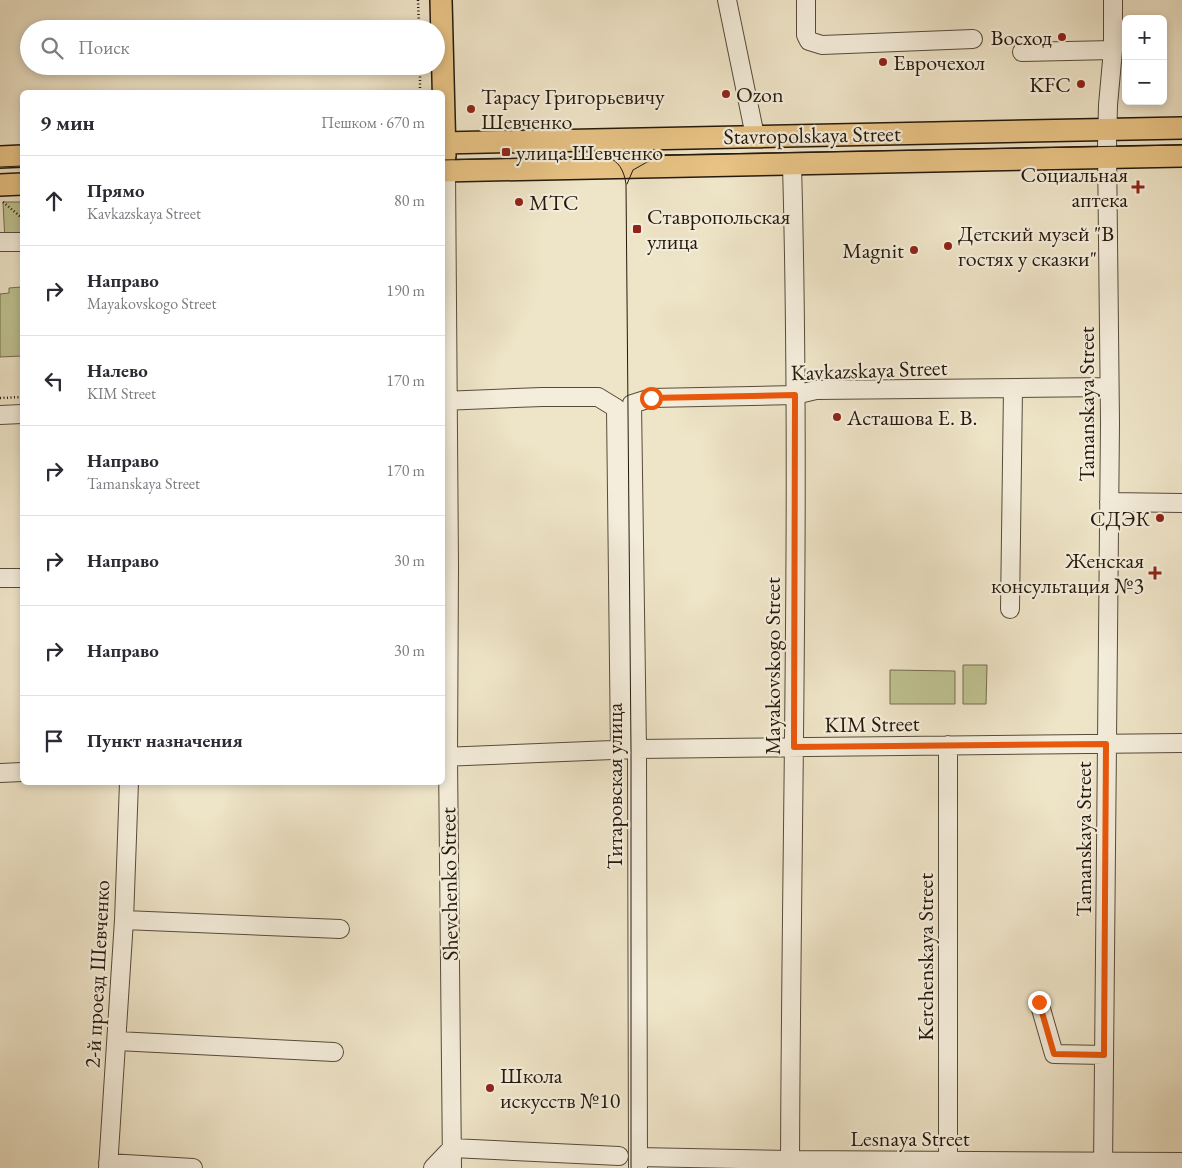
<!DOCTYPE html>
<html lang="ru">
<meta charset="utf-8">
<style>
body{margin:0;font-family:"EB Garamond",serif;background:#f7f7f7;color:#2b2b33}
.controls{position:absolute;right:15px;top:15px;display:grid;overflow:hidden;border-radius:8px;box-shadow:0 2px 8px #0003}
.controls button{width:45px;height:45px;display:grid;place-items:center;padding:0;border:0;border-bottom:1px solid #e1e1e2;background:#fff;color:#2b2b33;font:25px sans-serif}
.stop{position:absolute;width:15px;height:15px;margin:-11px;border:4px solid #ea580c;border-radius:50%;background:#fff}
.stop.end{background:#ea580c;border-color:#fff;box-shadow:0 1px 5px #0008}
.list{margin:0;padding:0;list-style:none}
h2{display:flex;justify-content:space-between;align-items:center;height:65px;margin:0;padding:0 20px;font-size:21px}
h2 small{font-size:16px;font-weight:400;color:#7c7c81}
.list li{display:grid;grid-template-columns:32px 1fr auto;gap:15px;align-items:center;box-sizing:border-box;height:90px;padding:0 20px;border-top:1px solid #e1e1e2}
.list b{display:block;font-size:19px;white-space:nowrap}
.list p{margin:0;font-size:16px;white-space:nowrap;color:#7c7c81}
.list em{font-size:16px;font-style:normal;color:#7c7c81}
.icon{flex:none;width:28px;height:28px;fill:none;stroke:currentColor;stroke-width:2;stroke-linecap:round;stroke-linejoin:round}
.map{position:relative;flex:none;width:1182px;height:1168px;overflow:hidden}
.search{position:absolute;background:#fff;box-shadow:0 2px 8px #0003;left:20px;top:20px;width:425px;height:55px;display:flex;align-items:center;gap:12px;box-sizing:border-box;padding:0 18px;border-radius:28px;color:#7c7c81;font-size:19px}
.panel{position:absolute;background:#fff;box-shadow:0 2px 8px #0003;left:20px;top:90px;width:425px;height:695px;border-radius:8px}
.map>svg:first-child{display:block}
</style>
<div class="map">
<svg width="1182" height="1168" viewBox="0 0 1182 1168">
<rect width="100%" height="100%" fill="#eee4c7"/>
<filter id="stains"><feTurbulence type="fractalNoise" baseFrequency=".004" numOctaves="4"/><feColorMatrix values="0 0 0 0 .2 0 0 0 0 .09 0 0 0 0 .02 0 0 0 .5 -.17"/></filter>
<radialGradient id="worn" r=".72"><stop offset=".6" stop-color="#630" stop-opacity="0"/><stop offset="1" stop-color="#630" stop-opacity=".3"/></radialGradient>
<path fill="#bfc291" stroke="#726e4e" d="M 3,202 L 22,202 L 22,242 L 5,242 Z
M 22,287 L 22,356 L 0,357 L 0,294 L 9,293 L 9,288 Z
M 963,665 L 987,665 L 986,704 L 963,704 Z
M 890,670 L 955,671 L 955,704 L 890,704 Z"/>
<g fill="none" stroke-linecap="round" stroke-linejoin="round">
<g stroke="#574c3b" stroke-width="20">
<path id="minor" d="M 727,0 L 755,136
M 806,0 L 806,35 L 809,41 L 822,45 L 973,39
M 1022,52 L 1113,50
M 446,171 L 449,567 L 448,757 L 452,1168
M 0,242 L 22,242
M 442,401 L 542,397 L 598,397 L 616,408 L 620,750
M 0,415 L 22,414
M 1109,502 L 1182,503
M 0,578 L 22,578
M 1010,609 L 1013,389
M 442,757 L 637,749 L 1182,743
M 0,773 L 22,772
M 124,920 L 340,929
M 1039,1002 L 1054,1054 L 1104,1055
M 117,1041 L 334,1052
M 452,1148 L 619,1156
M 638,1157 L 790,1160 L 1182,1162
M 108,1163 L 193,1168
M 108,1168 L 124,920 L 129,782
M 433,1168 L 452,1148
M 638,1168 L 637,749 L 632,404 L 651,398 L 795,395 L 816,390 L 1109,387
M 790,1168 C 791,833 801,498 792,164
M 948,1168 L 948,745
M 1103,1168 L 1110,423 L 1107,146 L 1108,105 L 1113,50 L 1113,0"/>
</g>
<g stroke="#25190c" stroke-width="24">
<path id="major" d="M 441,0 L 445,156
M 442,143 L 1182,128
M 0,157 L 22,156
M 442,171 L 1182,156
M 0,185 L 22,184"/>
</g>
<path stroke="#25190c" stroke-width="2.5" stroke-dasharray="1 2.5" stroke-linecap="butt" d="M 418,0 L 419,29
M 420,66 L 420,92
M 3,202 L 22,218
M 0,398 L 22,397"/>
<use href="#minor" stroke="#f4eddb" stroke-width="18"/>
<use href="#major" stroke="#e7c284" stroke-width="21"/>
<path stroke="#25190c" stroke-width="1" d="M 574,151 C 600,153 622,154 626,184 L 631,750 L 631,1168
M 607,156 L 1182,145
M 442,160 L 585,157
M 0,167 L 22,166
M 627,184 L 633,170 L 656,157"/>
</g>
<g fill="none" stroke-linecap="round" stroke-linejoin="round">
<path stroke="#ea580c" stroke-width="6" d="M 651,398 L 795,395 L 794,747 L 1106,744 L 1104,1055 L 1054,1054 L 1039,1002"/>
</g>
<g fill="#8f2418" stroke="#f4eddb" stroke-width="2">
<circle cx="1062" cy="37" r="5"/>
<circle cx="883" cy="62" r="5"/>
<circle cx="1081" cy="84" r="5"/>
<circle cx="726" cy="94" r="5"/>
<circle cx="471" cy="109" r="5"/>
<rect x="501" y="147" width="10" height="10" rx="2.5"/>
<path d="M1135.5 179.5h5v5h5v5h-5v5h-5v-5h-5v-5h5z"/>
<circle cx="519" cy="202" r="5"/>
<rect x="632" y="224" width="10" height="10" rx="2.5"/>
<circle cx="948" cy="246" r="5"/>
<circle cx="914" cy="250" r="5"/>
<circle cx="837" cy="417" r="5"/>
<circle cx="1160" cy="518" r="5"/>
<path d="M1152.5 565.5h5v5h5v5h-5v5h-5v-5h-5v-5h5z"/>
<circle cx="490" cy="1088" r="5"/>
</g>
<g text-anchor="middle" dominant-baseline="central" stroke-width="4.5" stroke-linejoin="round" paint-order="stroke">
<g font-size="22" fill="#25190c" stroke="#f4eddb" text-anchor="start">
<text x="1052" y="37" text-anchor="end">Восход</text>
<text x="893" y="62">Еврочехол</text>
<text x="1071" y="84" text-anchor="end">KFC</text>
<text x="736" y="94">Ozon</text>
<text x="481" y="96">Тарасу Григорьевичу<tspan x="481" dy="25">Шевченко</tspan></text>
<text x="516" y="152">улица Шевченко</text>
<text x="1128" y="174" text-anchor="end">Социальная<tspan x="1128" dy="25">аптека</tspan></text>
<text x="529" y="202">МТС</text>
<text x="647" y="216">Ставропольская<tspan x="647" dy="25">улица</tspan></text>
<text x="958" y="233">Детский музей "В<tspan x="958" dy="25">гостях у сказки"</tspan></text>
<text x="904" y="250" text-anchor="end">Magnit</text>
<text x="847" y="417">Асташова Е. В.</text>
<text x="1150" y="518" text-anchor="end">СДЭК</text>
<text x="1144" y="560" text-anchor="end">Женская<tspan x="1144" dy="25">консультация №3</tspan></text>
<text x="500" y="1075">Школа<tspan x="500" dy="25">искусств №10</tspan></text>
</g>
<g font-size="22" fill="#25190c" stroke="#f4eddb">
<text transform="translate(812 135) rotate(-1)">Stavropolskaya Street</text>
<text transform="translate(869 370) rotate(-2)">Kavkazskaya Street</text>
<text transform="translate(1086 404) rotate(-90)">Tamanskaya Street</text>
<text transform="translate(772 666) rotate(-90)">Mayakovskogo Street</text>
<text transform="translate(872 724) rotate(-1)">KIM Street</text>
<text transform="translate(614 786) rotate(-90)">Титаровская улица</text>
<text transform="translate(1083 839) rotate(-90)">Tamanskaya Street</text>
<text transform="translate(449 884) rotate(-91)">Shevchenko Street</text>
<text transform="translate(925 957) rotate(-90)">Kerchenskaya Street</text>
<text transform="translate(97 974) rotate(-87)">2-й проезд Шевченко</text>
<text x="910" y="1138">Lesnaya Street</text>
</g>
</g>
<rect width="100%" height="100%" filter="url(#stains)"/>
<rect width="100%" height="100%" fill="url(#worn)"/>
</svg>
<div class="controls">
<button>+</button>
<button>−</button>
</div>
<div class="stop" style="left:651px;top:398px"></div>
<div class="stop end" style="left:1039px;top:1002px"></div>
<div class="search"><svg class="icon" aria-label="search" viewBox="0 0 24 24"><circle cx="10" cy="10" r="6"/><path d="M15 15l6 6"/></svg>Поиск</div>
<section class="panel">
<h2>9 мин<small>Пешком · 670 m</small></h2>
<ul class="list">
<li><svg class="icon" aria-label="ahead" viewBox="0 0 24 24"><path d="M12 20V5M6 11l6-6 6 6"/></svg><div><b>Прямо</b><p>Kavkazskaya Street</p></div><em>80 m</em></li>
<li><svg class="icon" aria-label="right" viewBox="0 0 24 24"><path d="M7 20v-9h11M14 6l5 5-5 5"/></svg><div><b>Направо</b><p>Mayakovskogo Street</p></div><em>190 m</em></li>
<li><svg class="icon" aria-label="left" viewBox="0 0 24 24"><path d="M17 20v-9H6M10 6l-5 5 5 5"/></svg><div><b>Налево</b><p>KIM Street</p></div><em>170 m</em></li>
<li><svg class="icon" aria-label="right" viewBox="0 0 24 24"><path d="M7 20v-9h11M14 6l5 5-5 5"/></svg><div><b>Направо</b><p>Tamanskaya Street</p></div><em>170 m</em></li>
<li><svg class="icon" aria-label="right" viewBox="0 0 24 24"><path d="M7 20v-9h11M14 6l5 5-5 5"/></svg><div><b>Направо</b></div><em>30 m</em></li>
<li><svg class="icon" aria-label="right" viewBox="0 0 24 24"><path d="M7 20v-9h11M14 6l5 5-5 5"/></svg><div><b>Направо</b></div><em>30 m</em></li>
<li><svg class="icon" aria-label="arrive" viewBox="0 0 24 24"><path d="M6 21V4h12l-3 4 3 4H6"/></svg><div><b>Пункт назначения</b></div></li>
</ul>
</section>
</div>
